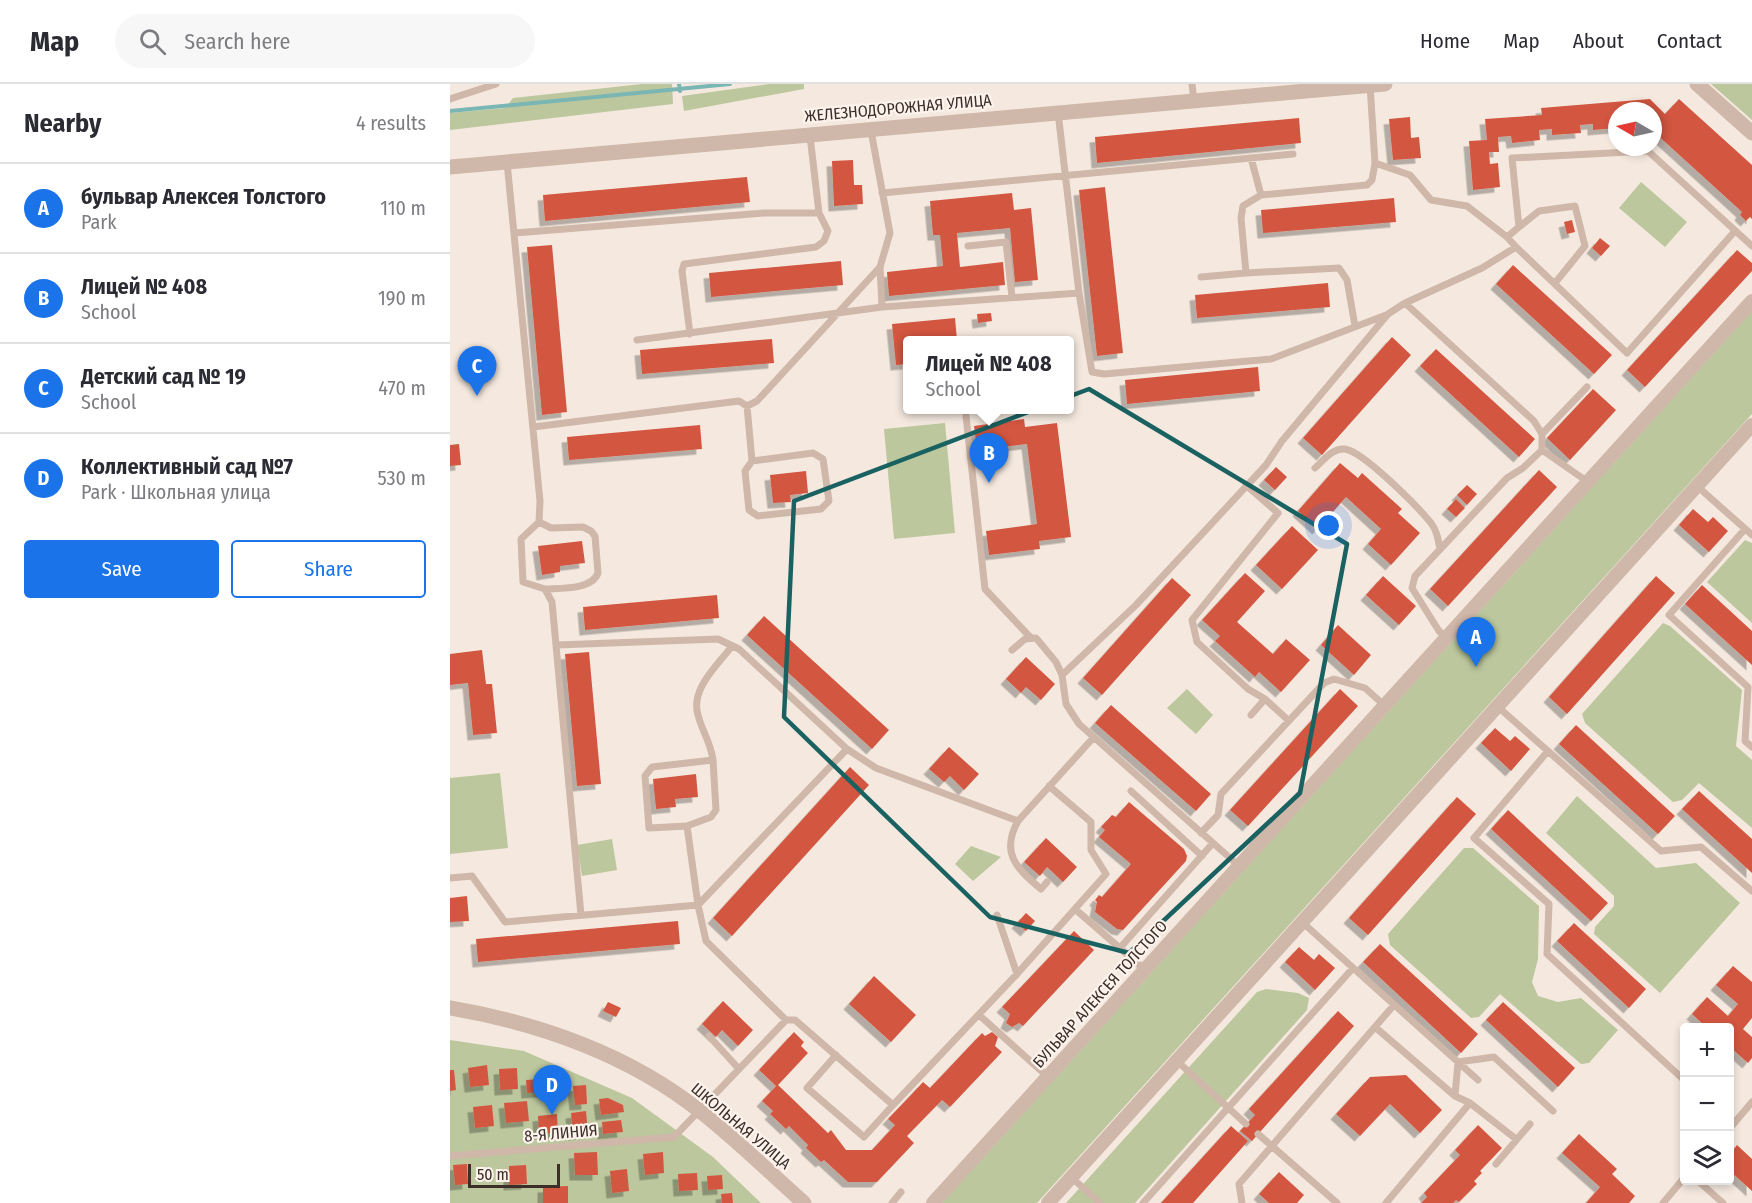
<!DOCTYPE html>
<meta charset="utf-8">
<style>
body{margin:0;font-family:"Fira Sans Condensed",sans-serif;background:#f7f7f7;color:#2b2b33}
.controls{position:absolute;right:18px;bottom:18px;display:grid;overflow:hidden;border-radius:6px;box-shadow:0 3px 9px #0003}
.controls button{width:54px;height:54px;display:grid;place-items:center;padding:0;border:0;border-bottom:2px solid #e1e1e2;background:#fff;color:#2b2b33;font:30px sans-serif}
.compass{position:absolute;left:1158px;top:18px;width:54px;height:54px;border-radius:50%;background:#fff;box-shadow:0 3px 9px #0003;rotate:279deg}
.scale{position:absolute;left:18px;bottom:15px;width:92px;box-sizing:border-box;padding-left:6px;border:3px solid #3c2e29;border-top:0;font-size:16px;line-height:21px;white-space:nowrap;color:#3c2e29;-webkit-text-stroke:4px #fcf3ec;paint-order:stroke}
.you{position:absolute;left:879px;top:442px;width:21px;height:21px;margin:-15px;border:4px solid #fff;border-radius:50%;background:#1a73e8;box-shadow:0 0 0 9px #1a73e833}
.badge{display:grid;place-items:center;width:39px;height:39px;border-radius:50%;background:#1a73e8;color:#fff;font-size:20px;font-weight:700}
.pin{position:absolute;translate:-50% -50px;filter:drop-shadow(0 2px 3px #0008)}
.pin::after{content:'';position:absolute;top:32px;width:21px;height:18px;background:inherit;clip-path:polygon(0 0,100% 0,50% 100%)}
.popup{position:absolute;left:453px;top:252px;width:171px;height:78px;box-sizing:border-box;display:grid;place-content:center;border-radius:6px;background:#fff;filter:drop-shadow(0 2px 4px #0005);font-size:20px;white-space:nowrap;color:#7c7c81}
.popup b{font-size:22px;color:#2b2b33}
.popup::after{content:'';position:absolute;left:50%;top:100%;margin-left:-12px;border:12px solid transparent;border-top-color:#fff}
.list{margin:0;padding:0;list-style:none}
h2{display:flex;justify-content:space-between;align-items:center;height:78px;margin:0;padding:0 24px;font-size:26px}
h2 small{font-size:20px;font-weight:400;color:#7c7c81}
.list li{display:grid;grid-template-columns:39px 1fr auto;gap:18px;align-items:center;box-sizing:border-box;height:90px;padding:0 24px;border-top:2px solid #e1e1e2}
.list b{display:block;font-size:22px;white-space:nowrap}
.list p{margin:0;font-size:20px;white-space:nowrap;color:#7c7c81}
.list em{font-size:20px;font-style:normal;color:#7c7c81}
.actions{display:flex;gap:12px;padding:18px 24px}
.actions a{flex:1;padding:14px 0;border:2px solid #1a73e8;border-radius:6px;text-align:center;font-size:21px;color:#1a73e8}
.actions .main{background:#1a73e8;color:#fff}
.icon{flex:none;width:33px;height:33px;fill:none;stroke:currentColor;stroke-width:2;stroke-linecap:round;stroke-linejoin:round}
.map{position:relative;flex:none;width:1302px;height:1119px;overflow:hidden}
header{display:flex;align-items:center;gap:36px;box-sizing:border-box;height:84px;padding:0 30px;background:#fff;border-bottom:2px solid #e1e1e2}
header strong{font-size:28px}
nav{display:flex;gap:33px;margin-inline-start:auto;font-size:21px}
.search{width:420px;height:54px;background:#f7f7f7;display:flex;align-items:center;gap:15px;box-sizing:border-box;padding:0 21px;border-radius:33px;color:#7c7c81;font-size:22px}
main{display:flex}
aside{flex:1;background:#fff}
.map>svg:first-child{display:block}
</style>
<header>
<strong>Map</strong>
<div class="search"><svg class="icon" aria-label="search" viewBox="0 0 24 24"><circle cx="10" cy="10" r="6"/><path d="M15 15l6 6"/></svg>Search here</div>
<nav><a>Home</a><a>Map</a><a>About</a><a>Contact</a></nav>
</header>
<main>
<aside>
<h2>Nearby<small>4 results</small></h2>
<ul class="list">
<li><span class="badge">A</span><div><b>бульвар Алексея Толстого</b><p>Park</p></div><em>110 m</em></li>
<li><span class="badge">B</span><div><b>Лицей № 408</b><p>School</p></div><em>190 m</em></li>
<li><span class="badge">C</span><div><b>Детский сад № 19</b><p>School</p></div><em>470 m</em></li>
<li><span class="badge">D</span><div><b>Коллективный сад №7</b><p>Park · Школьная улица</p></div><em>530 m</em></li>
</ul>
<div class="actions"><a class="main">Save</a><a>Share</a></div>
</aside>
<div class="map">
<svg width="1302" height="1119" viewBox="0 0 1302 1119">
<defs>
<filter id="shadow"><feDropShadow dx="-5.5" dy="5.5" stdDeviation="0" flood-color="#0004"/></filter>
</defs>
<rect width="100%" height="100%" fill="#f5e9df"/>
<path fill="#bcc79d" d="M 192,0 L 222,0 L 223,20 L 0,46 L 0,29 L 55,24 L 63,14 Z
M 319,0 L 354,0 L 354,5 L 234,27 L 232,12 Z
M 1261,0 L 1302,0 L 1302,36 Z
M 1191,98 L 1237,138 L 1215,163 L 1169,124 Z
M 1302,227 L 1302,330 L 587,1119 L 492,1119 Z
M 495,339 L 505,449 L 444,455 L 434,345 Z
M 1295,456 L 1302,459 L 1302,539 L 1257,498 Z
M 1213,539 L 1220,542 L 1292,606 L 1286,662 L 1302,676 L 1302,744 L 1249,699 L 1232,716 L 1223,718 L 1135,639 L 1132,630 Z
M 737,605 L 763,631 L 746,650 L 717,624 Z
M 50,689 L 58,764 L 0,770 L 0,694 Z
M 1127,712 L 1206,784 L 1246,779 L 1290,819 L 1210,909 L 1144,850 L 1145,843 L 1164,822 L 1164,812 L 1096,749 Z
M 162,755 L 167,786 L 132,792 L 127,761 Z
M 521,762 L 551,773 L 523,797 L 505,780 Z
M 1014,764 L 1023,764 L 1089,822 L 1088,875 L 1082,898 L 1088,912 L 1108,918 L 1131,914 L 1168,946 L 1139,979 L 1131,980 L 1050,910 L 1029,933 L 1021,934 L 940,861 L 938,850 Z
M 816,905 L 848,909 L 859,914 L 857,926 L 685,1119 L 616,1119 L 807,908 Z
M 0,956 L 74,967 L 182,1014 L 263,1073 L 311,1119 L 0,1119 Z"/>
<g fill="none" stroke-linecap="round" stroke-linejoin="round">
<path stroke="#7ab6b3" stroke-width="4" d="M 229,0 L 230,7
M 0,27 L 280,0"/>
</g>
<path fill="#d25740" filter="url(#shadow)" d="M 1200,15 L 1215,30 L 1229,15 L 1302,81 L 1302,135 L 1300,133 L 1296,137 L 1290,131 L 1292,128 L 1203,47 L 1203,27 L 1167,27 L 1167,44 L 1143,46 L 1143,40 L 1130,41 L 1131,49 L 1102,51 L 1102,45 L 1089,46 L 1090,56 L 1062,59 L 1061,52 L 1048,53 L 1049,68 L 1039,68 L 1040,80 L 1048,79 L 1050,103 L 1023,106 L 1019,57 L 1037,56 L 1035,35 L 1092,31 L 1091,24 Z
M 960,33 L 961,54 L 969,53 L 971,74 L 943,76 L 939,35 Z
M 849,34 L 851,59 L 647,79 L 645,53 Z
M 403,76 L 404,101 L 412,101 L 413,120 L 384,122 L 382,77 Z
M 297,93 L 300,118 L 95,137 L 93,111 Z
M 655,103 L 673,269 L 647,272 L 629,106 Z
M 562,109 L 564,126 L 581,124 L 588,196 L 565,198 L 560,144 L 507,149 L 510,183 L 553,178 L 555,201 L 439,212 L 437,188 L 493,182 L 490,151 L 483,151 L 480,117 Z
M 944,114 L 946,138 L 813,149 L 811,126 Z
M 1122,136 L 1125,148 L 1117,150 L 1114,138 Z
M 1150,154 L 1160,162 L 1151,172 L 1142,164 Z
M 102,161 L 117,328 L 92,331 L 77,163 Z
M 1287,166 L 1302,179 L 1302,187 L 1195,303 L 1177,286 Z
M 391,177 L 393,201 L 261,213 L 259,189 Z
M 1063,181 L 1162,271 L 1144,290 L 1046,200 Z
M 878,199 L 880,223 L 747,234 L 745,211 Z
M 541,229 L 542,237 L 528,239 L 527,230 Z
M 505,234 L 507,256 L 458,256 L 458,280 L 446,281 L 442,240 Z
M 942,253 L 961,271 L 872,371 L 853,354 Z
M 322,255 L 324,279 L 192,290 L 190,266 Z
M 986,265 L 1085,355 L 1069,373 L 970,282 Z
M 808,283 L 810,307 L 677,320 L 675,296 Z
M 1143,305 L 1166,326 L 1120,376 L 1097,354 Z
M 574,335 L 575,343 L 607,339 L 621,453 L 589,457 L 590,465 L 539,471 L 536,447 L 587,440 L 577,360 L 527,366 L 524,342 Z
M 250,341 L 252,365 L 119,376 L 117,353 Z
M 9,360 L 11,381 L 0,382 L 0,361 Z
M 890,379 L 908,394 L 912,389 L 952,425 L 948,429 L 970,449 L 941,481 L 918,460 L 931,445 L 896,413 L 868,445 L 848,427 Z
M 826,383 L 837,393 L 825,406 L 814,396 Z
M 1089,386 L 1107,403 L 998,522 L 980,505 Z
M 356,387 L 358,409 L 340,411 L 341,418 L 323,419 L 320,391 Z
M 1017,401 L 1027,410 L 1017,421 L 1007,411 Z
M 1006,415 L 1015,424 L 1006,433 L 997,425 Z
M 1243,425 L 1258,438 L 1263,433 L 1278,447 L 1259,468 L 1229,441 Z
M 842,442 L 868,466 L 832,505 L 806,481 Z
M 132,457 L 135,479 L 110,482 L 110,488 L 92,491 L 88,462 Z
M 795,489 L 815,507 L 787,538 L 823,570 L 836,555 L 860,576 L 831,608 L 809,588 L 805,593 L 765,557 L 770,552 L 752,536 Z
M 933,492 L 966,522 L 949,541 L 916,511 Z
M 1206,492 L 1225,509 L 1117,630 L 1099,613 Z
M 722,494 L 741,511 L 652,611 L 633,594 Z
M 1252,501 L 1302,547 L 1302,581 L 1235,520 Z
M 267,511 L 269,534 L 135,546 L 133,523 Z
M 314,532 L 439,646 L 422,665 L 297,551 Z
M 888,541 L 921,571 L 904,591 L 871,561 Z
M 32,566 L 36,600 L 42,600 L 47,649 L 23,651 L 18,599 L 0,601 L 0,570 Z
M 139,568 L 151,700 L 127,702 L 115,570 Z
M 576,573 L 605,600 L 591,616 L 576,603 L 571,609 L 556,595 Z
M 890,605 L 908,622 L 798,742 L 780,726 Z
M 661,621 L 761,710 L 746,727 L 645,639 Z
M 1126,641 L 1225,732 L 1208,750 L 1109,660 Z
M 1045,644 L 1060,657 L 1065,652 L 1080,665 L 1061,687 L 1031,659 Z
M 499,663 L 529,690 L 514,706 L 500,692 L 494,698 L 479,685 Z
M 400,683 L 419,701 L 282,852 L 263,834 Z
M 246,690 L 248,713 L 225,715 L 226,723 L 206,725 L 203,695 Z
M 1249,707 L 1302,755 L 1302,789 L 1232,725 Z
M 1007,713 L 1026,730 L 918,851 L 899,834 Z
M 679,718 L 734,765 L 737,772 L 736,777 L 673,846 L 667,845 L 645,828 L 647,818 L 645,816 L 649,811 L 652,813 L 681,780 L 649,753 L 655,746 L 651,743 L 662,731 L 666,733 Z
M 1058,726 L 1158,819 L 1141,837 L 1041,745 Z
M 596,754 L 627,783 L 613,798 L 597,783 L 590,792 L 574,778 Z
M 17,812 L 19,837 L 0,838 L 0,814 Z
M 576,829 L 585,837 L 576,847 L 567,839 Z
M 228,837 L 230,860 L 28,878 L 26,855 Z
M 1124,839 L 1196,905 L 1179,924 L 1107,857 Z
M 624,847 L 644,866 L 573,942 L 569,939 L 562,943 L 556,939 L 560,930 L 552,923 Z
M 930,860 L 1028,950 L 1011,969 L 913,878 Z
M 849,863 L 864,876 L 869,870 L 885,884 L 865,906 L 835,878 Z
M 1283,882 L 1302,898 L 1302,934 L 1293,945 L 1302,953 L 1302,974 L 1298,979 L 1280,963 L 1280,944 L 1257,944 L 1242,930 L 1257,913 L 1278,932 L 1288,920 L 1266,901 Z
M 424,892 L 466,931 L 441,958 L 399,920 Z
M 273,917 L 303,946 L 288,962 L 272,946 L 266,953 L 252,940 Z
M 158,918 L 171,924 L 166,933 L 153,927 Z
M 1053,918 L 1125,984 L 1108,1003 L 1036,936 Z
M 888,927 L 904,942 L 802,1057 L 790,1047 L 805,1031 L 799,1025 Z
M 344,948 L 354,958 L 351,962 L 358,969 L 328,1001 L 378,1049 L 381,1046 L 396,1066 L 422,1066 L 445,1041 L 438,1035 L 461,1011 L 473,998 L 480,1004 L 532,949 L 535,952 L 542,948 L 548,953 L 545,962 L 552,968 L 500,1023 L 492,1016 L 457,1052 L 464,1059 L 427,1098 L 398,1098 L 374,1076 L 371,1078 L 356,1064 L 358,1061 L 339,1042 L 336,1045 L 320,1030 L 323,1027 L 312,1017 L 326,1002 L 309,986 Z
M 37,981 L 39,1001 L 20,1003 L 18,984 Z
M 67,984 L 68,1005 L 50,1006 L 49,985 Z
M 0,986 L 4,986 L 6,1006 L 0,1007 Z
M 956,991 L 992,1026 L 970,1049 L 940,1020 L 910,1052 L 886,1030 L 920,993 Z
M 110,994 L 111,1007 L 77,1009 L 76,996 Z
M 136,1001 L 137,1020 L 125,1021 L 123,1002 Z
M 158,1014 L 173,1021 L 174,1028 L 151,1031 L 149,1015 Z
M 77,1017 L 79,1037 L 56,1039 L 54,1019 Z
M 42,1021 L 44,1042 L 25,1044 L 23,1023 Z
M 136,1027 L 138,1049 L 123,1051 L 121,1029 Z
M 107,1030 L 108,1049 L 89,1050 L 88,1032 Z
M 171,1036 L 173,1048 L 153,1050 L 152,1038 Z
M 1028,1041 L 1052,1064 L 1030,1087 L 1032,1089 L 1024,1097 L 1027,1100 L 1009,1118 L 1006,1116 L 1003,1119 L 971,1119 L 977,1113 L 974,1109 L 1010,1071 L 1005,1066 Z
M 781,1042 L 798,1057 L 743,1119 L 711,1119 Z
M 1129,1050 L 1167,1085 L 1162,1090 L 1185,1112 L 1179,1119 L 1136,1119 L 1150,1103 L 1112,1069 Z
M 1287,1061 L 1302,1075 L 1302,1107 L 1280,1087 L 1280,1070 Z
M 147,1068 L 148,1091 L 125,1091 L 124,1069 Z
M 213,1068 L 214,1089 L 195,1091 L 193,1070 Z
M 17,1080 L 18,1100 L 5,1101 L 3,1081 Z
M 76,1081 L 77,1100 L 59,1101 L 59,1082 Z
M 177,1085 L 179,1107 L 162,1109 L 160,1087 Z
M 829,1088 L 854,1111 L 847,1119 L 819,1119 L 809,1110 Z
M 247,1089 L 248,1106 L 229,1107 L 228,1090 Z
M 272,1091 L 273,1105 L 258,1106 L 257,1092 Z
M 118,1102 L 118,1119 L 93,1119 L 93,1103 Z
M 282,1109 L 283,1119 L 272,1119 L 271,1110 Z"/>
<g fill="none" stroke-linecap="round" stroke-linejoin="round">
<path stroke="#cfb7a9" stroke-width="7" d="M 742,0 L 744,17
M 0,15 L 46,0
M 608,28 L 629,209 L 642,288 L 654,290 L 821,275 L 936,231
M 421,47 L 440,149 L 430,183 L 432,223
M 801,74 L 811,111
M 57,78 L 90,417 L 89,438 L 71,455 L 73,498 L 95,505 L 102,518 L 131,831
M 925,79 L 960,91 L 981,116 L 1017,122 L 1057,153 L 1066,163 L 1032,184 L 955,219
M 432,109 L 843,70
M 1069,143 L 1089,127 L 1125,122 L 1135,162 L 1105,199
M 65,149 L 314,129 L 369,129
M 1057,153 L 1069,143 L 1062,74 L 1198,67 L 1302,162
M 518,162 L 556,158 L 562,213
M 1066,163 L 1177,269 L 1285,147
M 751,193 L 796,189
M 905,242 L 897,196 L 889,184 L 796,189 L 791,134 L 793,122 L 811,111 L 917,101 L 922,96 L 925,79 L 920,1
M 240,250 L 232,187 L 234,180 L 366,163 L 374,157 L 378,147 L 369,129 L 360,52
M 187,256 L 432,223 L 629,209
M 297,322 L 302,377 L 295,387 L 299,426 L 308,432 L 371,425 L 379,417 L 373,375 L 363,369 L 302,377
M 297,322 L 307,317 L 430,183
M 516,332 L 535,505 L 581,554
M 83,343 L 289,317 L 297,322
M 1092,350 L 1137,303
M 865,384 C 874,376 882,364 895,365 C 914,368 968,423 981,439 C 987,447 988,455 990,465
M 796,401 L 828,429 L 742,536 L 747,558 L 798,605 L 815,615 L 839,637
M 1247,402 L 1302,451
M 89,438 L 101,444 L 133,443 L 141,447 L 145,452 L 148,489 C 142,506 110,504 95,505
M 1295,445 L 1219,531 L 1298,603 L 1295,657 L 1302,663
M 997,554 L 989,547 L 962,504 L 965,492 L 1057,394 L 1073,384 L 1092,366
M 562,566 L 575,555 L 586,554 L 606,578 L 612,591
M 1047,622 L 1211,767 L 1251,763 L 1302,807
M 801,631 L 815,615
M 397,665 L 426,684 L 568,737 L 644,653
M 1098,667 L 1024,754 L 1099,820 L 1097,870 L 1234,996
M 263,676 C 261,659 252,647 248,631 C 240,605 268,581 282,562
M 681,707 L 752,772
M 568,737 C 550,769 567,785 591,805 L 597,798
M 751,749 L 768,731 L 771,710 L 874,599 L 884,595 L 915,604 L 935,622
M 789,782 L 629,640 L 616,620 L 612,591 L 686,521 L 816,381 L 832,357 L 938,230 L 955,219 L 1084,337 L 1092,350 L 1092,366 L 1138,398
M 0,794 L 22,792 L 55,838 L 248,821 L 237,742 L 199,744 L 195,692 L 202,683 L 263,676 L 266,726 L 261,733 L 237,742
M 625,825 L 695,886
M 852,838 L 1028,996
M 669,865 L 763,759
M 567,890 L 656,790 L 641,766 L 641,738 L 599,702
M 529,931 L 598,993
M 336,936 L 345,936 L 443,1021 L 567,890 L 547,831
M 925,943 L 1005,1012 L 1020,1019 L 1066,1055
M 259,952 L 289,985
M 386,971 L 357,1004 L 414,1053 L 443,1021
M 727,977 L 796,1040
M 1005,1012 L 1008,978 L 1044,973 L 1103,1027
M 1280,1044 L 1302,1018
M 808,1050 L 887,1119
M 0,1072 L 224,1053 L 336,936 L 256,857 L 248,821 L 397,665 L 289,565 L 268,555 L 107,561
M 1046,1080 L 1080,1040
M 621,1093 L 650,1119
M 1247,1096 L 1273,1119
M 442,1119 L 451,1108
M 693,1119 L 903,884
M 792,1119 L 789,1100 L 944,921
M 936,1119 L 1020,1019
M 1213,1119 L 1234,1094"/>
<path stroke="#cfb7a9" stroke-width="14" d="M 483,1119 L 1302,217
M 598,1119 L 1302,341"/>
<path stroke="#cfb7a9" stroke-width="15" d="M 1247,0 L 1302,49
M 0,83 L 935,0
M 0,924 C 89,939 180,971 251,1028 C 287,1056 320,1089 354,1119"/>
</g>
<path fill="none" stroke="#1a6261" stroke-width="4.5" stroke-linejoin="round" d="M 639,305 L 897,460 L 850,709 L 679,869 L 540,833 L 334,633 L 344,417 Z"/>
<g text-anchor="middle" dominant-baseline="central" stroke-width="4.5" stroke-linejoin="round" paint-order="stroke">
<g font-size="16" fill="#3c2e29" stroke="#fcf3ec">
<text transform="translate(448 24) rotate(-5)">ЖЕЛЕЗНОДОРОЖНАЯ УЛИЦА</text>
<text transform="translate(650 910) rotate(-48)">БУЛЬВАР АЛЕКСЕЯ ТОЛСТОГО</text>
<text transform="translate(291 1042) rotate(40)">ШКОЛЬНАЯ УЛИЦА</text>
<text transform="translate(111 1049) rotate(-5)">8-Я ЛИНИЯ</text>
</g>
</g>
</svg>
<div class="controls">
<button>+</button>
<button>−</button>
<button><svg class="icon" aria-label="layers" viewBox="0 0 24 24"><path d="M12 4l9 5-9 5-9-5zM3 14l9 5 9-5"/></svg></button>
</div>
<svg class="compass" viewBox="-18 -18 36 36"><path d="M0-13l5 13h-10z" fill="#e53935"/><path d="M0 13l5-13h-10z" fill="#7c7c81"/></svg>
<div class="scale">50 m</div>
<div class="you"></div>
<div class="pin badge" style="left:1026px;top:583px">A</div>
<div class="pin badge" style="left:539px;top:399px">B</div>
<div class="popup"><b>Лицей № 408</b>School</div>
<div class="pin badge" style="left:27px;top:312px">C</div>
<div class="pin badge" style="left:102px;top:1031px">D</div>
</div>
</main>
